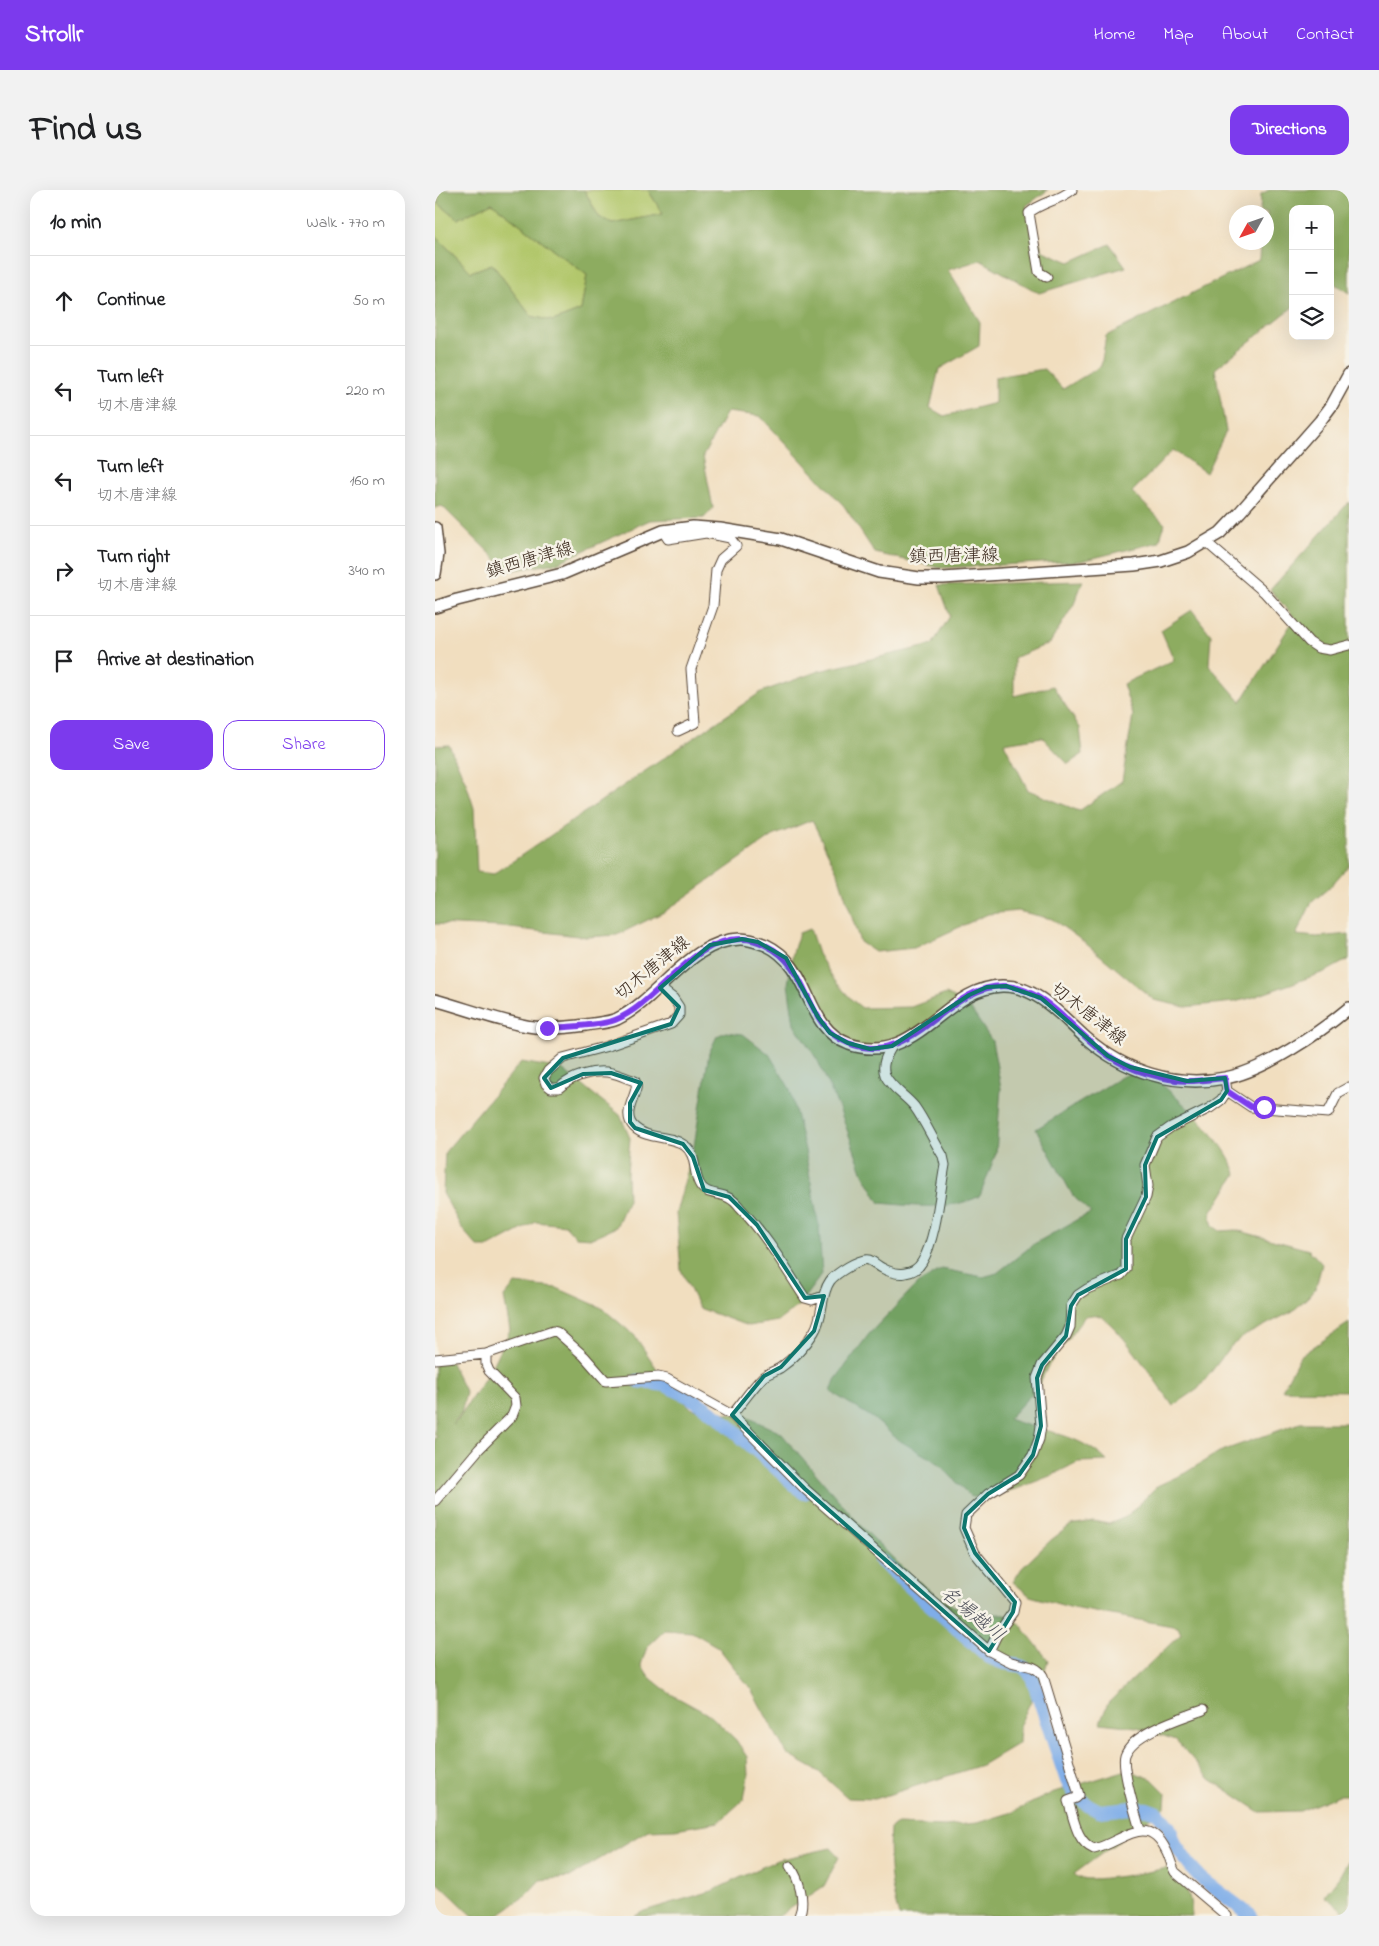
<!DOCTYPE html>
<meta charset="utf-8">
<style>
body{margin:0;font-family:"Indie Flower","Klee One",sans-serif;background:#f2f2f2;color:#202124}
.controls{position:absolute;right:15px;top:15px;display:grid;overflow:hidden;border-radius:10px;box-shadow:0 5px 20px #0002}
.controls button{width:45px;height:45px;display:grid;place-items:center;padding:0;border:0;border-bottom:1px solid #e0e0e0;background:#fff;color:#202124;font:25px sans-serif}
.compass{position:absolute;left:794px;top:15px;width:45px;height:45px;border-radius:50%;background:#fff;box-shadow:0 5px 20px #0002;rotate:230deg}
.stop{position:absolute;width:15px;height:15px;margin:-11px;border:4px solid #7c3aed;border-radius:50%;background:#fff}
.stop.end{background:#7c3aed;border-color:#fff;box-shadow:0 1px 5px #0008}
.list{margin:0;padding:0;list-style:none}
h2{display:flex;justify-content:space-between;align-items:center;height:65px;margin:0;padding:0 20px;font-size:21px}
h2 small{font-size:16px;font-weight:400;color:#757577}
.list li{display:grid;grid-template-columns:32px 1fr auto;gap:15px;align-items:center;box-sizing:border-box;height:90px;padding:0 20px;border-top:1px solid #e0e0e0}
.list b{display:block;font-size:19px;white-space:nowrap}
.list p{margin:0;font-size:16px;white-space:nowrap;color:#757577}
.list em{font-size:16px;font-style:normal;color:#757577}
.actions{display:flex;gap:10px;padding:15px 20px}
.actions a{flex:1;padding:11px 0;border:1px solid #7c3aed;border-radius:15px;text-align:center;font-size:18px;color:#7c3aed}
.actions .main{background:#7c3aed;color:#fff}
.icon{flex:none;width:28px;height:28px;fill:none;stroke:currentColor;stroke-width:2;stroke-linecap:round;stroke-linejoin:round}
.map{position:relative;flex:none;width:914px;height:1726px;overflow:hidden;border-radius:15px}
header{display:flex;align-items:center;gap:30px;box-sizing:border-box;height:70px;padding:0 25px;background:#7c3aed;color:#fff}
header strong{font-size:24px}
nav{display:flex;gap:28px;margin-inline-start:auto;font-size:18px}
.intro{display:flex;align-items:center;justify-content:space-between;box-sizing:border-box;height:120px;padding:0 30px}
h1{margin:0;font-size:35px}
.button{padding:12px 22px;border-radius:15px;background:#7c3aed;color:#fff;font-size:18px;font-weight:700}
main{display:flex;gap:30px;padding:0 30px}
aside{flex:1;background:#fff;border-radius:15px;box-shadow:0 5px 20px #0002}
.map>svg:first-child{display:block}
</style>
<header>
<strong>Strollr</strong>
<nav><a>Home</a><a>Map</a><a>About</a><a>Contact</a></nav>
</header>
<div class="intro"><h1>Find us</h1><a class="button">Directions</a></div>
<main>
<aside>
<h2>10 min<small>Walk · 770 m</small></h2>
<ul class="list">
<li><svg class="icon" aria-label="ahead" viewBox="0 0 24 24"><path d="M12 20V5M6 11l6-6 6 6"/></svg><div><b>Continue</b></div><em>50 m</em></li>
<li><svg class="icon" aria-label="left" viewBox="0 0 24 24"><path d="M17 20v-9H6M10 6l-5 5 5 5"/></svg><div><b>Turn left</b><p>切木唐津線</p></div><em>220 m</em></li>
<li><svg class="icon" aria-label="left" viewBox="0 0 24 24"><path d="M17 20v-9H6M10 6l-5 5 5 5"/></svg><div><b>Turn left</b><p>切木唐津線</p></div><em>160 m</em></li>
<li><svg class="icon" aria-label="right" viewBox="0 0 24 24"><path d="M7 20v-9h11M14 6l5 5-5 5"/></svg><div><b>Turn right</b><p>切木唐津線</p></div><em>340 m</em></li>
<li><svg class="icon" aria-label="arrive" viewBox="0 0 24 24"><path d="M6 21V4h12l-3 4 3 4H6"/></svg><div><b>Arrive at destination</b></div></li>
</ul>
<div class="actions"><a class="main">Save</a><a>Share</a></div>
</aside>
<div class="map">
<svg width="914" height="1726" viewBox="0 0 914 1726">
<rect width="100%" height="100%" fill="#f7f3e8"/>
<filter id="ink" filterUnits="userSpaceOnUse"><feTurbulence type="fractalNoise" baseFrequency=".02" numOctaves="2"/><feDisplacementMap in="SourceGraphic" scale="10" xChannelSelector="R" yChannelSelector="G"/><feConvolveMatrix kernelMatrix="1 2 1 2 8 2 1 2 1" color-interpolation-filters="sRGB"/></filter>
<filter id="wash" filterUnits="userSpaceOnUse"><feTurbulence type="fractalNoise" baseFrequency=".0096" numOctaves="4" result="noise"/><feDisplacementMap in="SourceGraphic" scale="20" xChannelSelector="R" yChannelSelector="G"/><feGaussianBlur stdDeviation="1.12" result="paint"/><feColorMatrix in="noise" values="0 0 0 0 0 0 0 0 0 0 0 0 0 0 0 0 0 1.4 0 .05"/><feComposite in="paint" operator="in"/></filter>
<g filter="url(#wash)">
<rect width="100%" height="100%" fill="#f1debf"/>
<path fill="#b2c76c" stroke="#767845" d="M 149,0 L 213,0 L 228,24 L 177,34 L 164,27 Z
M 3,13 L 23,29 L 57,13 L 152,85 L 146,120 L 118,131 L 96,126 L 57,74 L 36,82 L 0,45 L 0,18 Z"/>
<path fill="#8dac60" stroke="#646b3f" d="M 5,0 L 149,0 L 164,27 L 177,34 L 228,24 L 213,0 L 613,0 L 591,16 L 608,61 L 635,72 L 675,54 L 691,77 L 604,103 L 545,70 L 513,80 L 545,132 L 544,156 L 504,179 L 495,218 L 509,226 L 560,213 L 560,187 L 609,179 L 628,199 L 666,176 L 671,146 L 824,70 L 825,53 L 832,52 L 832,22 L 825,22 L 826,4 L 834,0 L 914,0 L 914,103 L 895,91 L 895,19 L 858,19 L 858,117 L 780,179 L 791,241 L 771,283 L 738,260 L 697,302 L 730,334 L 724,352 L 646,371 L 505,378 L 440,363 L 409,316 L 325,226 L 292,222 L 268,266 L 278,318 L 269,328 L 215,330 L 122,373 L 73,381 L 7,316 L 0,318 L 0,45 L 36,82 L 57,74 L 96,126 L 118,131 L 146,120 L 152,85 L 57,13 L 23,29 L 3,13 L 0,18 L 0,11 L 3,12 Z
M 914,312 L 914,675 L 895,697 L 877,712 L 861,745 L 882,747 L 914,744 L 914,769 L 892,781 L 816,808 L 799,812 L 750,817 L 719,810 L 649,752 L 617,729 L 583,721 L 553,724 L 479,758 L 440,762 L 425,752 L 403,684 L 377,630 L 338,646 L 229,722 L 182,745 L 151,747 L 67,737 L 0,734 L 0,556 L 14,555 L 31,593 L 39,618 L 42,682 L 59,684 L 326,502 L 384,481 L 497,455 L 515,426 L 504,395 L 648,391 L 639,414 L 615,453 L 579,468 L 579,506 L 618,496 L 645,538 L 648,564 L 633,574 L 607,547 L 569,553 L 593,600 L 644,621 L 687,591 L 698,525 L 688,494 L 739,470 L 726,440 L 757,420 L 776,445 L 774,475 L 806,512 L 860,428 L 835,400 Z
M 375,739 L 383,764 L 400,791 L 417,810 L 427,818 L 476,817 L 511,804 L 533,815 L 557,851 L 566,898 L 561,963 L 545,1006 C 514,1021 479,1016 445,1013 L 428,984 L 406,923 L 383,871 L 359,834 L 353,794 L 358,762 L 364,743 Z
M 291,842 L 308,844 L 334,864 L 355,899 L 370,960 L 384,1037 L 387,1084 L 362,1117 L 343,1131 L 313,1136 L 264,1118 L 246,1080 L 241,1023 L 259,956 L 274,863 L 282,846 Z
M 86,872 L 127,879 L 185,925 L 195,948 L 192,984 L 193,1010 L 181,1037 L 157,1048 L 141,1047 L 130,1035 L 101,1032 L 54,1057 L 43,1057 L 27,1039 L 8,1003 L 10,962 Z
M 711,879 C 739,907 790,946 801,984 L 783,1013 L 777,1020 L 776,1029 L 778,1036 L 785,1041 L 801,1040 L 874,1060 L 887,1074 L 881,1097 L 874,1106 L 858,1121 L 811,1145 L 796,1156 L 763,1199 L 738,1216 C 725,1198 681,1130 662,1125 C 659,1124 653,1126 650,1126 L 613,1176 L 603,1197 L 573,1229 C 608,1242 644,1243 672,1271 L 643,1272 L 615,1286 L 584,1298 L 554,1307 L 536,1307 L 503,1273 L 462,1249 L 438,1228 L 396,1202 L 400,1190 L 434,1144 L 482,1094 L 507,1079 L 548,1087 L 562,1083 L 599,1054 L 643,1029 L 656,1023 L 638,1006 L 601,939 L 688,886 Z
M 80,1094 L 122,1098 L 167,1118 L 200,1146 L 230,1191 L 257,1219 L 308,1225 L 346,1243 L 425,1335 L 474,1384 L 505,1408 L 531,1424 L 569,1424 L 585,1434 L 613,1470 L 609,1483 L 585,1534 L 584,1553 L 547,1575 L 440,1609 L 413,1608 L 384,1582 L 352,1564 L 316,1499 L 283,1457 L 257,1442 L 230,1440 L 212,1457 L 206,1475 L 213,1486 L 234,1503 L 276,1526 L 301,1550 L 312,1567 L 313,1586 L 309,1609 L 284,1632 L 240,1639 L 213,1640 L 135,1687 L 105,1690 L 91,1705 L 62,1726 L 38,1726 L 0,1690 L 0,1248 L 3,1246 L 0,1245 L 0,1169 L 13,1167 L 31,1203 L 26,1223 L 17,1234 L 23,1229 L 58,1176 L 75,1140 L 69,1107 Z
M 914,1133 L 914,1201 L 847,1200 L 865,1166 Z
M 865,1233 L 914,1233 L 914,1605 L 904,1605 L 865,1621 L 825,1622 L 775,1589 L 741,1550 L 702,1537 L 665,1533 L 673,1513 L 746,1444 L 743,1437 L 638,1418 L 595,1406 L 578,1392 L 587,1378 L 616,1350 L 636,1335 L 658,1331 L 674,1334 L 691,1327 L 722,1296 L 750,1283 L 784,1262 Z
M 692,1580 L 717,1589 L 731,1603 L 730,1617 L 639,1684 C 640,1685 644,1688 645,1688 C 660,1692 715,1682 731,1678 C 751,1692 755,1702 757,1726 L 464,1726 C 455,1697 453,1669 455,1638 L 463,1634 L 510,1636 L 542,1633 L 578,1622 L 619,1602 Z
M 396,1658 L 404,1667 L 389,1696 L 344,1726 L 200,1726 L 209,1721 L 277,1701 L 342,1670 Z
M 914,1669 L 914,1725 L 889,1706 L 904,1687 Z"/>
<g fill="none" stroke-linecap="round" stroke-linejoin="round">
<path stroke="#7fade8" stroke-width="14" d="M 203,1191 L 230,1195 L 255,1207 L 284,1227 L 369,1303
M 445,1370 L 554,1467 C 559,1469 564,1472 569,1473 C 584,1476 588,1473 597,1487 L 632,1591 L 640,1604 L 653,1615 L 664,1621 L 698,1618 L 712,1619 L 723,1623 L 734,1637 L 741,1656 L 755,1676 L 766,1688 L 816,1726"/>
</g>
</g>
<g filter="url(#ink)">
<g fill="none" stroke-linecap="round" stroke-linejoin="round">
<g stroke="#564536" stroke-width="11">
<path id="street" d="M 612,87 L 604,82 L 594,23 C 606,12 624,11 637,0
M 228,341 L 233,349 L 271,343 L 295,348 L 301,356 L 286,369 L 281,380 L 278,416 L 256,479 L 260,533 L 243,541
M 771,352 L 829,402 L 874,452 L 883,458 L 895,460 L 914,455
M 225,798 L 238,808 L 244,817 L 244,825 L 236,834 L 173,856 L 128,868 L 113,881 L 109,888 L 111,894 L 116,898 L 124,898 C 137,886 159,879 177,883 C 185,885 193,889 200,891 C 207,901 184,922 199,937 C 212,950 236,945 249,955 C 262,964 258,981 264,993 C 270,1006 284,1002 294,1008 C 298,1010 302,1014 305,1018 C 331,1045 349,1076 370,1108 L 377,1110 L 389,1106
M 792,901 L 816,917 L 893,923 L 903,903 L 914,897
M 0,1169 L 51,1164
M 297,1225 C 307,1213 317,1198 328,1187 C 333,1183 340,1181 345,1178 C 358,1169 371,1155 379,1142 C 389,1126 385,1105 395,1091 C 400,1084 426,1067 434,1070 C 439,1072 443,1076 447,1078 C 461,1086 479,1086 487,1072 C 501,1049 505,1002 510,975 L 508,966 C 498,950 490,931 479,916 C 470,905 456,898 450,885 C 446,874 452,865 457,856
M 0,1311 L 44,1259 L 77,1226 L 81,1216 L 80,1208 L 54,1181 L 51,1174 L 51,1164 L 118,1141 L 122,1142 L 149,1166 L 171,1191 L 223,1187 L 232,1189 L 297,1225 L 370,1299 L 554,1461 C 561,1464 569,1469 576,1472 C 588,1476 601,1474 608,1486 L 644,1605 L 641,1608 L 633,1611 C 639,1628 641,1652 659,1659 C 686,1653 712,1621 731,1660 C 735,1667 736,1675 740,1682 L 792,1726
M 554,1461 L 563,1443 L 578,1422 L 580,1412 L 540,1363 L 529,1338 L 531,1325 L 553,1304 L 584,1285 L 598,1265 L 604,1249 L 606,1236 L 602,1188 L 607,1175 L 631,1146 L 635,1137 L 636,1116 L 643,1105 L 652,1099 L 686,1085 L 691,1079 L 691,1049 L 711,1007 L 713,996 L 710,975 L 722,947 L 736,937 L 775,918 L 786,910 L 792,901 L 790,888
M 705,1640 C 701,1625 686,1578 690,1565 C 698,1542 747,1528 768,1520
M 355,1676 C 364,1689 371,1711 364,1726"/>
</g>
<g stroke="#564536" stroke-width="14">
<path id="secondary" d="M 0,338 L 3,364 L 0,384
M 0,417 L 22,410 L 127,384 L 228,341 L 258,337 L 285,339 L 346,349 L 444,382 L 484,388 L 508,388 L 699,375 L 726,371 L 753,362 L 785,343 L 805,322 L 885,231 L 897,215 L 914,184
M 0,810 C 29,818 58,829 87,835 C 108,840 130,838 151,835 C 161,833 173,833 182,829 C 225,808 256,750 305,749 C 314,749 323,752 331,755 C 378,777 368,837 414,854 C 482,877 509,797 567,796 C 602,795 627,827 651,848 C 689,881 739,898 790,888 C 829,881 884,843 914,818"/>
</g>
<use href="#street" stroke="#fff" stroke-width="9"/>
<use href="#secondary" stroke="#fff" stroke-width="11"/>
</g>
</g>
<g fill="none" stroke-linecap="round" stroke-linejoin="round" filter="url(#ink)">
<path stroke="#7c3aed" stroke-width="6" d="M 112,838 C 129,837 165,836 180,830 C 225,812 255,748 307,749 C 314,749 323,751 330,755 C 378,777 367,835 413,853 C 479,879 510,796 568,796 C 610,796 641,845 674,866 C 694,880 729,891 754,891 C 766,891 778,889 790,888 L 792,901 L 816,917 L 829,917"/>
</g>
<path fill="#0f766e" fill-opacity="0.2" stroke="#0f766e" stroke-width="4" stroke-linejoin="round" d="M 307,749 L 323,752 L 351,768 L 383,827 L 395,843 L 413,853 L 435,859 L 457,856 L 534,805 L 552,797 L 571,796 L 606,808 L 673,866 L 695,877 L 752,891 L 790,888 L 792,901 L 786,910 L 722,947 L 710,975 L 711,1007 L 691,1049 L 691,1079 L 643,1105 L 636,1116 L 631,1146 L 607,1175 L 602,1188 L 606,1236 L 598,1265 L 584,1285 L 553,1304 L 531,1325 L 529,1338 L 540,1363 L 580,1412 L 578,1422 L 554,1461 L 370,1299 L 297,1225 L 329,1186 L 346,1177 L 379,1141 L 389,1106 L 370,1108 L 322,1035 L 294,1007 L 269,1000 L 258,967 L 248,954 L 200,938 L 195,932 L 195,913 L 206,893 L 176,883 L 148,884 L 116,898 L 109,888 L 128,868 L 236,834 L 244,817 L 225,798 L 275,755 Z"/>
<g text-anchor="middle" dominant-baseline="central" stroke-width="5" stroke-linejoin="round" paint-order="stroke">
<g font-size="18" fill="#3b2a1e" stroke="#f7f3e8">
<text transform="translate(519 367) rotate(-1)">鎮西唐津線</text>
<text transform="translate(95 371) rotate(-16)">鎮西唐津線</text>
<text transform="translate(218 779) rotate(-39)">切木唐津線</text>
<text transform="translate(653 825) rotate(38)">切木唐津線</text>
</g>
<g font-size="19" font-style="italic" fill="#4f515b" stroke="#f7f3e8">
<text transform="translate(537 1425) rotate(39)">名場越川</text>
</g>
</g>
</svg>
<div class="controls">
<button>+</button>
<button>−</button>
<button><svg class="icon" aria-label="layers" viewBox="0 0 24 24"><path d="M12 4l9 5-9 5-9-5zM3 14l9 5 9-5"/></svg></button>
</div>
<svg class="compass" viewBox="-18 -18 36 36"><path d="M0-13l5 13h-10z" fill="#e53935"/><path d="M0 13l5-13h-10z" fill="#757577"/></svg>
<div class="stop" style="left:829px;top:917px"></div>
<div class="stop end" style="left:112px;top:838px"></div>
</div>
</main>
